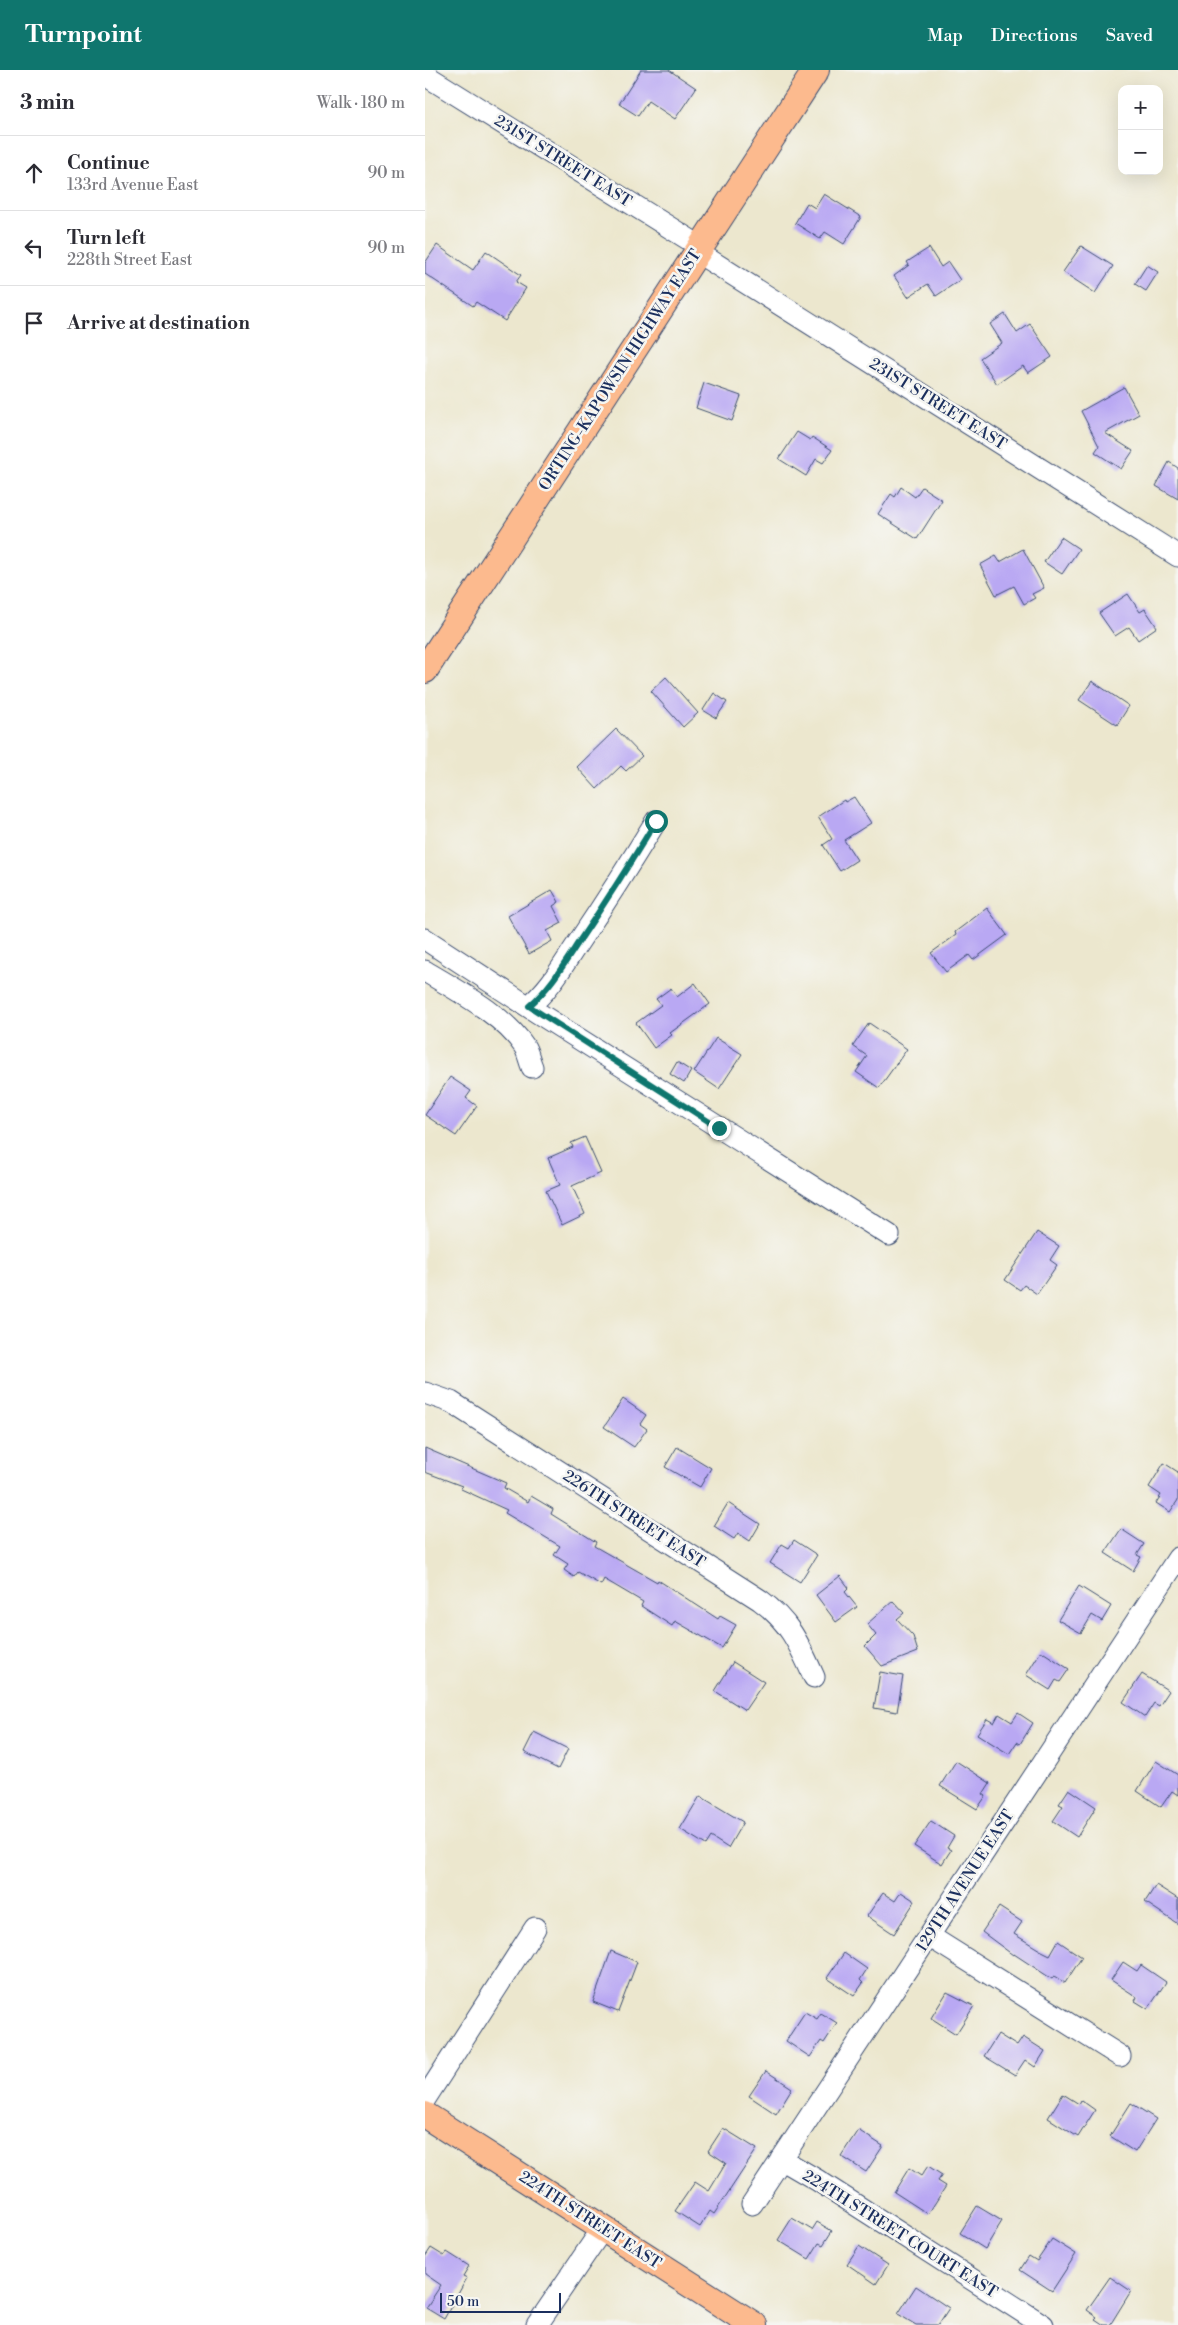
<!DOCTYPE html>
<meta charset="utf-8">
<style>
body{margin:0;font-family:"Libre Bodoni",serif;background:#f2f2f3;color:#2b2b33}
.controls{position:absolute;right:15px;top:15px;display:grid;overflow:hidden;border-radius:10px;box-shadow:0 5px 20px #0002}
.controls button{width:45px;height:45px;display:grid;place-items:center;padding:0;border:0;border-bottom:1px solid #e1e1e2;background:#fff;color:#2b2b33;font:25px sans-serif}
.scale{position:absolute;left:15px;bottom:12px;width:121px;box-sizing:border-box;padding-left:5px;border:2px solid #1b2f5e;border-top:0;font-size:14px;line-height:18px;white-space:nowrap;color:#1b2f5e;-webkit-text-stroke:4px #f6f6f2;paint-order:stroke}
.stop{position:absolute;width:15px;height:15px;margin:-11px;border:4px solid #0f766e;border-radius:50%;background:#fff}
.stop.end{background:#0f766e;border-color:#fff;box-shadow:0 1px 5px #0008}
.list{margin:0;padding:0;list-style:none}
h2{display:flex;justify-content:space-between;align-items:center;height:65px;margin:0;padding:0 20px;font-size:21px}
h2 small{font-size:16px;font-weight:400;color:#7c7c81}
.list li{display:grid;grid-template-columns:32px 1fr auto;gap:15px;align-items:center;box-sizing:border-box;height:75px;padding:0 20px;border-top:1px solid #e1e1e2}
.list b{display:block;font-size:19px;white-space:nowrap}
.list p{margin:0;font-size:16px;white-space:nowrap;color:#7c7c81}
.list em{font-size:16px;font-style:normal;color:#7c7c81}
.icon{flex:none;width:28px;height:28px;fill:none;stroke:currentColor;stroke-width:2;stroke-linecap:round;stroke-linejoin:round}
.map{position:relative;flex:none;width:753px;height:2255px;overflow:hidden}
header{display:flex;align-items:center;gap:30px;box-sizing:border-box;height:70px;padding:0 25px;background:#0f766e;color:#fff}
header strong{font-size:24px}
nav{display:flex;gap:28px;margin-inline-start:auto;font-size:18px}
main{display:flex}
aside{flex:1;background:#fff}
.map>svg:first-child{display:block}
</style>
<header>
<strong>Turnpoint</strong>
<nav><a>Map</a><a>Directions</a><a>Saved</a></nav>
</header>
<main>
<aside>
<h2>3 min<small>Walk · 180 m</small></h2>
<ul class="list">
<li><svg class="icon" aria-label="ahead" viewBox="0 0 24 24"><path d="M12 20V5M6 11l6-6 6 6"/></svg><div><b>Continue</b><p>133rd Avenue East</p></div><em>90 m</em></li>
<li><svg class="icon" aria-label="left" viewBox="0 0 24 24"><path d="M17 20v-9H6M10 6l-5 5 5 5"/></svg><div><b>Turn left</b><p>228th Street East</p></div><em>90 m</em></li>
<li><svg class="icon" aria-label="arrive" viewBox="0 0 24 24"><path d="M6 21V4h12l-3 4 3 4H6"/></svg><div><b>Arrive at destination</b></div></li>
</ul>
</aside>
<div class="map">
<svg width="753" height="2255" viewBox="0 0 753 2255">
<rect width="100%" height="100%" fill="#f6f6f2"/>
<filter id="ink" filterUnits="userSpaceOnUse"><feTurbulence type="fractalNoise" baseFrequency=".02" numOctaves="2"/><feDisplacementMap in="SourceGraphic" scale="10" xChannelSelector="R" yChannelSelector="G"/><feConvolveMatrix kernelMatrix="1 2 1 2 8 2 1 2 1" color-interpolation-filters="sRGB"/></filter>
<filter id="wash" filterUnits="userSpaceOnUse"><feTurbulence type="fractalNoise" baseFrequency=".0096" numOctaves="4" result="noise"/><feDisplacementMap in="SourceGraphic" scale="20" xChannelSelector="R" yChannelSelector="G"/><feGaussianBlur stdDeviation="1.12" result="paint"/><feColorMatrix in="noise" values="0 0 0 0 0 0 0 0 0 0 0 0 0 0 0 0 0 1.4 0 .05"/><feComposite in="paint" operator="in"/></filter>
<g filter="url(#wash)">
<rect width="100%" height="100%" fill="#ece7ce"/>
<g id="blocks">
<path fill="#b9a8f3" d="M 216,0 L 244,0 L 271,18 L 250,49 L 223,31 L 213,46 L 194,34 Z
M 399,124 L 436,147 L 419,174 L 400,162 L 395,169 L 370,153 L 382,133 L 390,138 Z
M 12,175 L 48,200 L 61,181 L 96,205 L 91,212 L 101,218 L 80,251 L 51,232 L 48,236 L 0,204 L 0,193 Z
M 656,176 L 688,196 L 670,223 L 638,202 Z
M 504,178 L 516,197 L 523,192 L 535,210 L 511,226 L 503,214 L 483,227 L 469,206 L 484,195 L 482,192 Z
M 722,195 L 733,202 L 721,221 L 710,214 Z
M 580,244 L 592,263 L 605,254 L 627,287 L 603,303 L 598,296 L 572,314 L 555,288 L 577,273 L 565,254 Z
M 279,313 L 316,326 L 307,351 L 271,338 Z
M 699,317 L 714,344 L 680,363 L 708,381 L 696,399 L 670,382 L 674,376 L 656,341 Z
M 372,362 L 385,370 L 387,367 L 407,380 L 398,393 L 391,389 L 381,406 L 354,389 Z
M 744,392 L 753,398 L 753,429 L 731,416 Z
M 476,417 L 490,427 L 497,417 L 517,430 L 492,469 L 453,444 L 466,424 L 470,427 Z
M 636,467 L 654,479 L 637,504 L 619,492 Z
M 598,479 L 619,518 L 607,524 L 610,528 L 599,534 L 589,516 L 571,525 L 555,495 L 571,486 L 575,492 Z
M 703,524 L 715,542 L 720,539 L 732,557 L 713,570 L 704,557 L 690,566 L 674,543 Z
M 241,607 L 273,643 L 258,657 L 226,621 Z
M 667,611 L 704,636 L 692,655 L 654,630 Z
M 289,623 L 302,632 L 291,648 L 278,640 Z
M 191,659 L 217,686 L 201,701 L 196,696 L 172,719 L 152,697 Z
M 429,727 L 446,753 L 419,770 L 432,790 L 415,801 L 398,775 L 407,769 L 393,747 L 419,730 L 420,732 Z
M 127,820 L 134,832 L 128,836 L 137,853 L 122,861 L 127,871 L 104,884 L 83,846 Z
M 562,838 L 582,865 L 548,890 L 544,885 L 521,902 L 506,883 L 531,865 L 530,862 Z
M 270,913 L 285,934 L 245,963 L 247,965 L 229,978 L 211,953 L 236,935 L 231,929 L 246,918 L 252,927 Z
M 444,953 L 482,979 L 454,1018 L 431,1002 L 442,986 L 428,976 Z
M 291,968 L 317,984 L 294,1019 L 269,1002 Z
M 252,992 L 266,1001 L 259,1013 L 245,1004 Z
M 25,1007 L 46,1021 L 41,1028 L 52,1036 L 31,1066 L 0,1045 Z
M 160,1067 L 176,1103 L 147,1116 L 160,1144 L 137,1155 L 121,1121 L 135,1115 L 123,1088 L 148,1077 L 146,1073 Z
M 612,1162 L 634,1176 L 625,1190 L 632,1195 L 612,1224 L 599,1215 L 595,1220 L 580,1210 Z
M 198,1329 L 221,1345 L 215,1354 L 222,1359 L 209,1377 L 179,1357 Z
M 252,1377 L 286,1398 L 275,1417 L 240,1397 Z
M 0,1378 L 81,1413 L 79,1418 L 103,1432 L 106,1426 L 128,1439 L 126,1444 L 171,1472 L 169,1476 L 232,1512 L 233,1510 L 293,1549 L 295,1546 L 311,1555 L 297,1578 L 250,1551 L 247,1556 L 216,1536 L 218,1532 L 179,1509 L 176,1515 L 153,1502 L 149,1507 L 139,1500 L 143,1494 L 129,1485 L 135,1476 L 80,1443 L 82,1440 L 36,1419 L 37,1416 L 0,1402 Z
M 739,1393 L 753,1402 L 753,1430 L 745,1442 L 731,1433 L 736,1425 L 724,1417 Z
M 303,1433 L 335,1454 L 325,1471 L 313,1463 L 309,1469 L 289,1456 Z
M 696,1459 L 719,1474 L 712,1485 L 716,1487 L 708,1501 L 680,1483 Z
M 369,1470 L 392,1485 L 375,1512 L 345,1493 L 357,1474 L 364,1478 Z
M 415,1506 L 424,1518 L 420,1522 L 432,1537 L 411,1552 L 391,1525 Z
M 654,1516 L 686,1536 L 677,1551 L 667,1545 L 656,1563 L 633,1550 Z
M 468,1531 L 479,1543 L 472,1549 L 488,1566 L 493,1582 L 457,1596 L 440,1576 L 451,1565 L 442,1554 Z
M 616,1581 L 644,1599 L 635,1612 L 631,1610 L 625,1620 L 601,1605 Z
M 308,1592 L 339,1612 L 320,1640 L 290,1621 Z
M 455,1602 L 478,1606 L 472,1642 L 449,1638 Z
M 717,1604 L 744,1621 L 734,1636 L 729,1633 L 720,1647 L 698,1632 Z
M 593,1643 L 608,1653 L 595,1674 L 592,1672 L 584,1684 L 552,1664 L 562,1649 L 569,1653 L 574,1644 L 587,1652 Z
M 109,1662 L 143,1679 L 133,1699 L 99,1682 Z
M 531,1691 L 565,1713 L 558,1724 L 561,1726 L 552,1739 L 515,1716 Z
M 731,1691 L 753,1705 L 753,1725 L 747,1721 L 736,1737 L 712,1721 Z
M 644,1719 L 671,1737 L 652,1767 L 628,1751 L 638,1736 L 634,1734 Z
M 275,1726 L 318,1752 L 303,1778 L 286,1767 L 281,1775 L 255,1759 Z
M 506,1751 L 529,1766 L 522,1778 L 526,1780 L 517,1794 L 489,1776 Z
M 731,1815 L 753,1829 L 753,1854 L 720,1832 Z
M 476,1822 L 490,1831 L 469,1864 L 442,1846 L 458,1823 L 470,1831 Z
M 574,1837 L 597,1852 L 589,1864 L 615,1880 L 625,1885 L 633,1871 L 657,1887 L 640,1913 L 629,1906 L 627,1909 L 589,1884 L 588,1885 L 557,1862 Z
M 186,1881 L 212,1892 L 193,1942 L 168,1932 Z
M 419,1883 L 442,1899 L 435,1910 L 438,1913 L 429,1926 L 402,1908 Z
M 698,1892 L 712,1901 L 716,1895 L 741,1912 L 723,1939 L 710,1931 L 712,1927 L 686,1910 Z
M 522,1922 L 549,1936 L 531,1964 L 506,1948 Z
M 380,1942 L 392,1949 L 396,1943 L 412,1953 L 399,1973 L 396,1971 L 385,1987 L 361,1971 Z
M 573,1964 L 592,1976 L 598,1967 L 620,1981 L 610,1997 L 600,1990 L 590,2005 L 559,1986 Z
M 341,2001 L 367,2018 L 351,2044 L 324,2026 Z
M 638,2024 L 654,2034 L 656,2030 L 670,2040 L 653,2067 L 623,2048 Z
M 706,2033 L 731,2049 L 710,2082 L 685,2066 Z
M 298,2058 L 332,2079 L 289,2144 L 285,2141 L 275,2157 L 250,2141 L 270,2112 L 284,2121 L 301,2093 L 283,2081 Z
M 433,2060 L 458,2076 L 441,2102 L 416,2086 Z
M 503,2096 L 517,2105 L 513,2111 L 521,2116 L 503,2144 L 469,2122 L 484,2098 L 496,2106 Z
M 552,2136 L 577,2151 L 560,2179 L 535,2163 Z
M 367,2148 L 387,2160 L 392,2152 L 407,2161 L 398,2175 L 394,2173 L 384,2189 L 353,2170 Z
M 627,2169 L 651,2184 L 627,2221 L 595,2200 L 604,2186 L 612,2191 Z
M 434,2176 L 463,2195 L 451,2214 L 422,2194 Z
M 6,2178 L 19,2186 L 22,2182 L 44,2196 L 38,2206 L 42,2208 L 19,2249 L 1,2238 L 16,2215 L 0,2204 L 0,2187 Z
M 685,2207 L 706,2221 L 685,2255 L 679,2255 L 670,2249 L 672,2247 L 662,2240 Z
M 491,2216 L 524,2238 L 513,2255 L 491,2255 L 473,2244 Z"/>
</g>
</g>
<g filter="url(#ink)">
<use href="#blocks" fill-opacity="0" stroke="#3a4b6f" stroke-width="1"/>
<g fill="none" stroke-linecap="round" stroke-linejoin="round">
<g stroke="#3a4b6f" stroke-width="23">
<path id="minor" d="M 0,5 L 276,177
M 272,182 L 753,486
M 0,869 L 113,943 L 464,1165
M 0,901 C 31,920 79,945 99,976 C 103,982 104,990 107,997
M 104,936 C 125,919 138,895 153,873 C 180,833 206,792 231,751
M 0,1323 L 26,1332 L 335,1530 C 365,1552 374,1574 389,1607
M 504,1866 L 695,1986
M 0,2029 L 110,1858
M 356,2089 L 392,2110 L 618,2255
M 327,2134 L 753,1488
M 112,2255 L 178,2158"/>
</g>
<g stroke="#3a4b6f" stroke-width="28">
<path id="major" d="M 0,600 L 391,0
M 0,2045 L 329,2255"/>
</g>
<use href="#minor" stroke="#fff" stroke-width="21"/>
<use href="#major" stroke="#fcba8e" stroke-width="26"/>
</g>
</g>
<g fill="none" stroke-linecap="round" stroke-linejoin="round" filter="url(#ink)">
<path stroke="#0f766e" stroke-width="6" d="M 231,751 C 206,792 180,833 153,873 C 138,896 124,919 104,936 L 294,1058"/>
</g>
<g text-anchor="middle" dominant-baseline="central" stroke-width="5" stroke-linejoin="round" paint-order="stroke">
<g font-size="16" fill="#1b2f5e" stroke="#f6f6f2">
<text transform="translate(138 91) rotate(32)">231ST STREET EAST</text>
<text transform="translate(195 300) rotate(-57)">ORTING-KAPOWSIN HIGHWAY EAST</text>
<text transform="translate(513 334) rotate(32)">231ST STREET EAST</text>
<text transform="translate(209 1449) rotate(33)">226TH STREET EAST</text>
<text transform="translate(540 1811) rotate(-57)">129TH AVENUE EAST</text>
<text transform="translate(165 2150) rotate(33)">224TH STREET EAST</text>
<text transform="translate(475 2164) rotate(32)">224TH STREET COURT EAST</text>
</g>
</g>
</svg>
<div class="controls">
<button>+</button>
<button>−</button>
</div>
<div class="scale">50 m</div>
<div class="stop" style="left:231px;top:751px"></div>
<div class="stop end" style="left:294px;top:1058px"></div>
</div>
</main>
